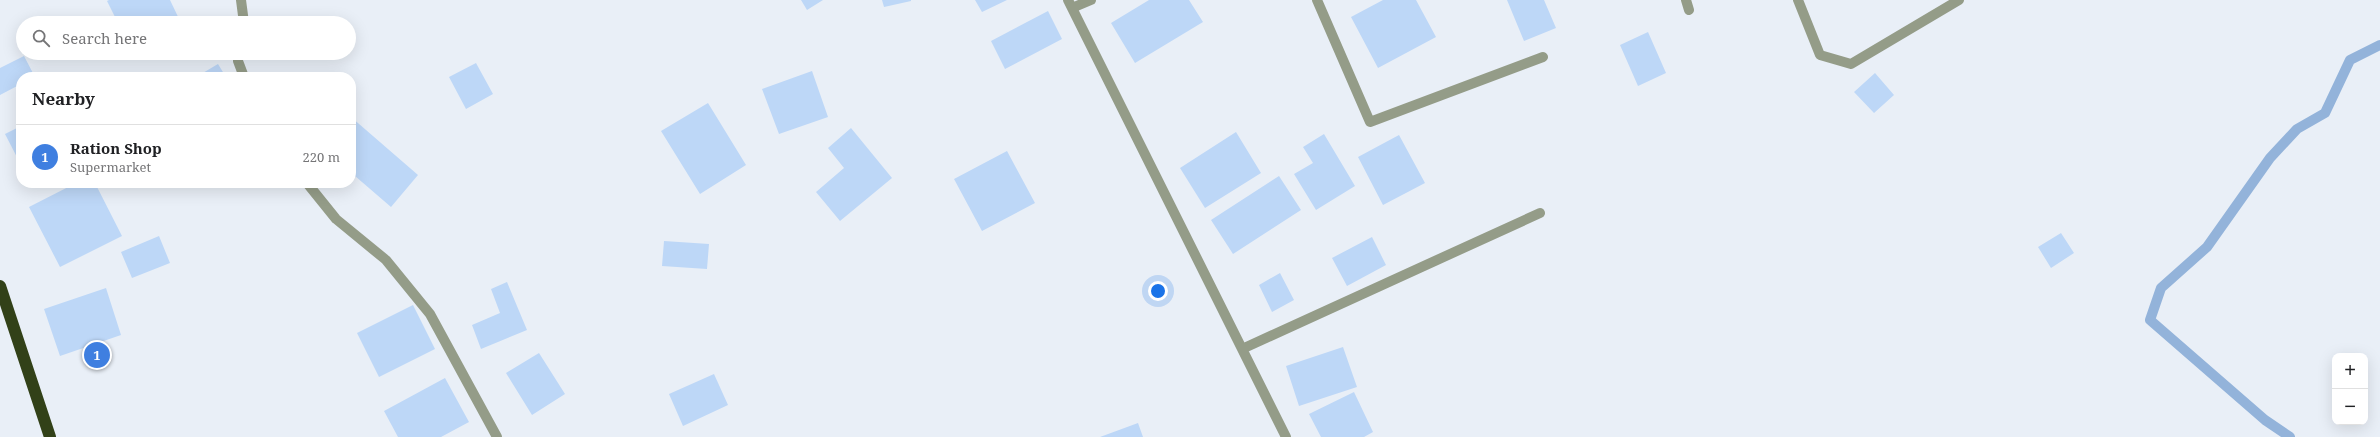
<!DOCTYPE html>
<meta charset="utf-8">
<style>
body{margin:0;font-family:"Noto Serif",serif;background:#f6f6f6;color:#202124}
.controls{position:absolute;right:12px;bottom:12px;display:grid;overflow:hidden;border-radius:8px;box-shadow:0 4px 16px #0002}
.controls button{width:36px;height:36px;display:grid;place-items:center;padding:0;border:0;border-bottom:1px solid #e0e0e0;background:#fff;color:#202124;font:20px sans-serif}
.you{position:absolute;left:1158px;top:291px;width:14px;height:14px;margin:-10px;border:3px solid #fff;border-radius:50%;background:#1a73e8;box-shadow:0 0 0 6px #1a73e833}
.badge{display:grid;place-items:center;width:26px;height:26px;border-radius:50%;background:#db2777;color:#fff;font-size:13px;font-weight:700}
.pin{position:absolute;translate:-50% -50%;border:2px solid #fff;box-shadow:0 1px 4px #0006}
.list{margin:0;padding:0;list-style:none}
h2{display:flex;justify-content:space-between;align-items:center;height:52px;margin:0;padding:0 16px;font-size:17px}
h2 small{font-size:13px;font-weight:400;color:#757577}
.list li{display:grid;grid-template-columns:26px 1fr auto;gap:12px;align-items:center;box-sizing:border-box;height:64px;padding:0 16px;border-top:1px solid #e0e0e0}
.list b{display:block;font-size:15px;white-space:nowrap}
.list p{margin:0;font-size:13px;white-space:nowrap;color:#757577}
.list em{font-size:13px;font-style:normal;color:#757577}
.icon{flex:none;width:22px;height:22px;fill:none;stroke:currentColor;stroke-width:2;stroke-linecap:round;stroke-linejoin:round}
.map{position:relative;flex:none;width:2380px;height:437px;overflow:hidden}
.search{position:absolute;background:#fff;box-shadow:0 4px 16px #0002;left:16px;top:16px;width:340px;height:44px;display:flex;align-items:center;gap:10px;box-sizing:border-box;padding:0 14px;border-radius:22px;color:#757577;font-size:15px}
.panel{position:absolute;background:#fff;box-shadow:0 4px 16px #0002;left:16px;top:72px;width:340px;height:116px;border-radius:16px}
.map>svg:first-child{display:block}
</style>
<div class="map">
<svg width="2380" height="437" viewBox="0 0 2380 437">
<rect width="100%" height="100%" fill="#e9eff7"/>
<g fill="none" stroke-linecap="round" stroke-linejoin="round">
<path stroke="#93b3da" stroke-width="10" d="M 2290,437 L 2265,420 L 2150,320 L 2161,288 L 2207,247 L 2270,158 L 2297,129 L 2325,113 L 2350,60 L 2380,45"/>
</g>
<path fill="#bdd7f7" d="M 109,0 L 170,0 L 181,23 L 118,23 L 107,1 Z
M 801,0 L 823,0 L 807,10 Z
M 882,0 L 911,0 L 911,1 L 884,7 Z
M 975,0 L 1007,0 L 982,12 Z
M 1149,0 L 1189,0 L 1203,22 L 1135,63 L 1111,23 Z
M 1383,0 L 1416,0 L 1436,37 L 1378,68 L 1351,17 Z
M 1507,0 L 1544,0 L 1556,28 L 1524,41 Z
M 1048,11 L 1062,39 L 1005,69 L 991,41 Z
M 1648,32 L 1666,73 L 1638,86 L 1620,45 Z
M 24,56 L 35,77 L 21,77 L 21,84 L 0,95 L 0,68 Z
M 476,63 L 493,94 L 466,109 L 449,77 Z
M 218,64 L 226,77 L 196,77 Z
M 812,71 L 828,117 L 779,134 L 762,89 Z
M 1875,73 L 1894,95 L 1874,113 L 1854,92 Z
M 708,103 L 746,165 L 700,194 L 661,131 Z
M 351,117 L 418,175 L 391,207 L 355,176 L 351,182 Z
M 21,126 L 21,165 L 5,134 Z
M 851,128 L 892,178 L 840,221 L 816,192 L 844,168 L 828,148 Z
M 1236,132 L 1261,173 L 1205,208 L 1180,168 Z
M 1324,134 L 1355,186 L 1316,210 L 1294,174 L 1313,163 L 1303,147 Z
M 1399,135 L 1425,183 L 1383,205 L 1358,157 Z
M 1007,151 L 1035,203 L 982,231 L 954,179 Z
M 1279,176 L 1301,210 L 1233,254 L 1211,220 Z
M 76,183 L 95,183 L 122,236 L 60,267 L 29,207 Z
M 2061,233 L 2074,253 L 2051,268 L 2038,247 Z
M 159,236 L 170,263 L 132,278 L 121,252 Z
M 1372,237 L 1386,265 L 1347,286 L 1332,258 Z
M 664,241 L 709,244 L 707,269 L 662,266 Z
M 1280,273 L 1294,300 L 1272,312 L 1259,285 Z
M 507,282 L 527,330 L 481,349 L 472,325 L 500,313 L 491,289 Z
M 106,288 L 121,335 L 60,356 L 44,309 Z
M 413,305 L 435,349 L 379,377 L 357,333 Z
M 1343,347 L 1357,387 L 1299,406 L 1286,366 Z
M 539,353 L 565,394 L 532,415 L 506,373 Z
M 714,374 L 728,405 L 683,426 L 669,394 Z
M 445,378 L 469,422 L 441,437 L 398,437 L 384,411 Z
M 1354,392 L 1373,432 L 1364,437 L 1321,437 L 1309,414 Z
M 1138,423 L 1143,437 L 1100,437 Z"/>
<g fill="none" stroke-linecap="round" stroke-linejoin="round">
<path stroke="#949c88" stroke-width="10" d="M 241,0 L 244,23
M 1068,0 L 1286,437
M 1317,0 L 1370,122 L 1543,57
M 1686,0 L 1689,10
M 1798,0 L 1820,55 L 1851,64 L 1959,0
M 1072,8 L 1091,0
M 238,53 L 238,61 L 244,77
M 307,183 L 336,219 L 386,260 L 430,314 L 497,437
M 1242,349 L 1540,213"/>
<path stroke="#324118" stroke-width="12" d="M 0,286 L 50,437"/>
</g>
</svg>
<div class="controls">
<button>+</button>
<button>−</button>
</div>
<div class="you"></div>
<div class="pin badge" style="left:97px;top:355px;background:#3f7fe0">1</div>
<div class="search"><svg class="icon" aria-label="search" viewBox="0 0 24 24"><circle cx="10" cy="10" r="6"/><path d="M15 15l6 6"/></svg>Search here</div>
<section class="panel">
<h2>Nearby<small></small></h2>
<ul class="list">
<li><span class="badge" style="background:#3f7fe0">1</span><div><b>Ration Shop</b><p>Supermarket</p></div><em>220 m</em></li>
</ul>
</section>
</div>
